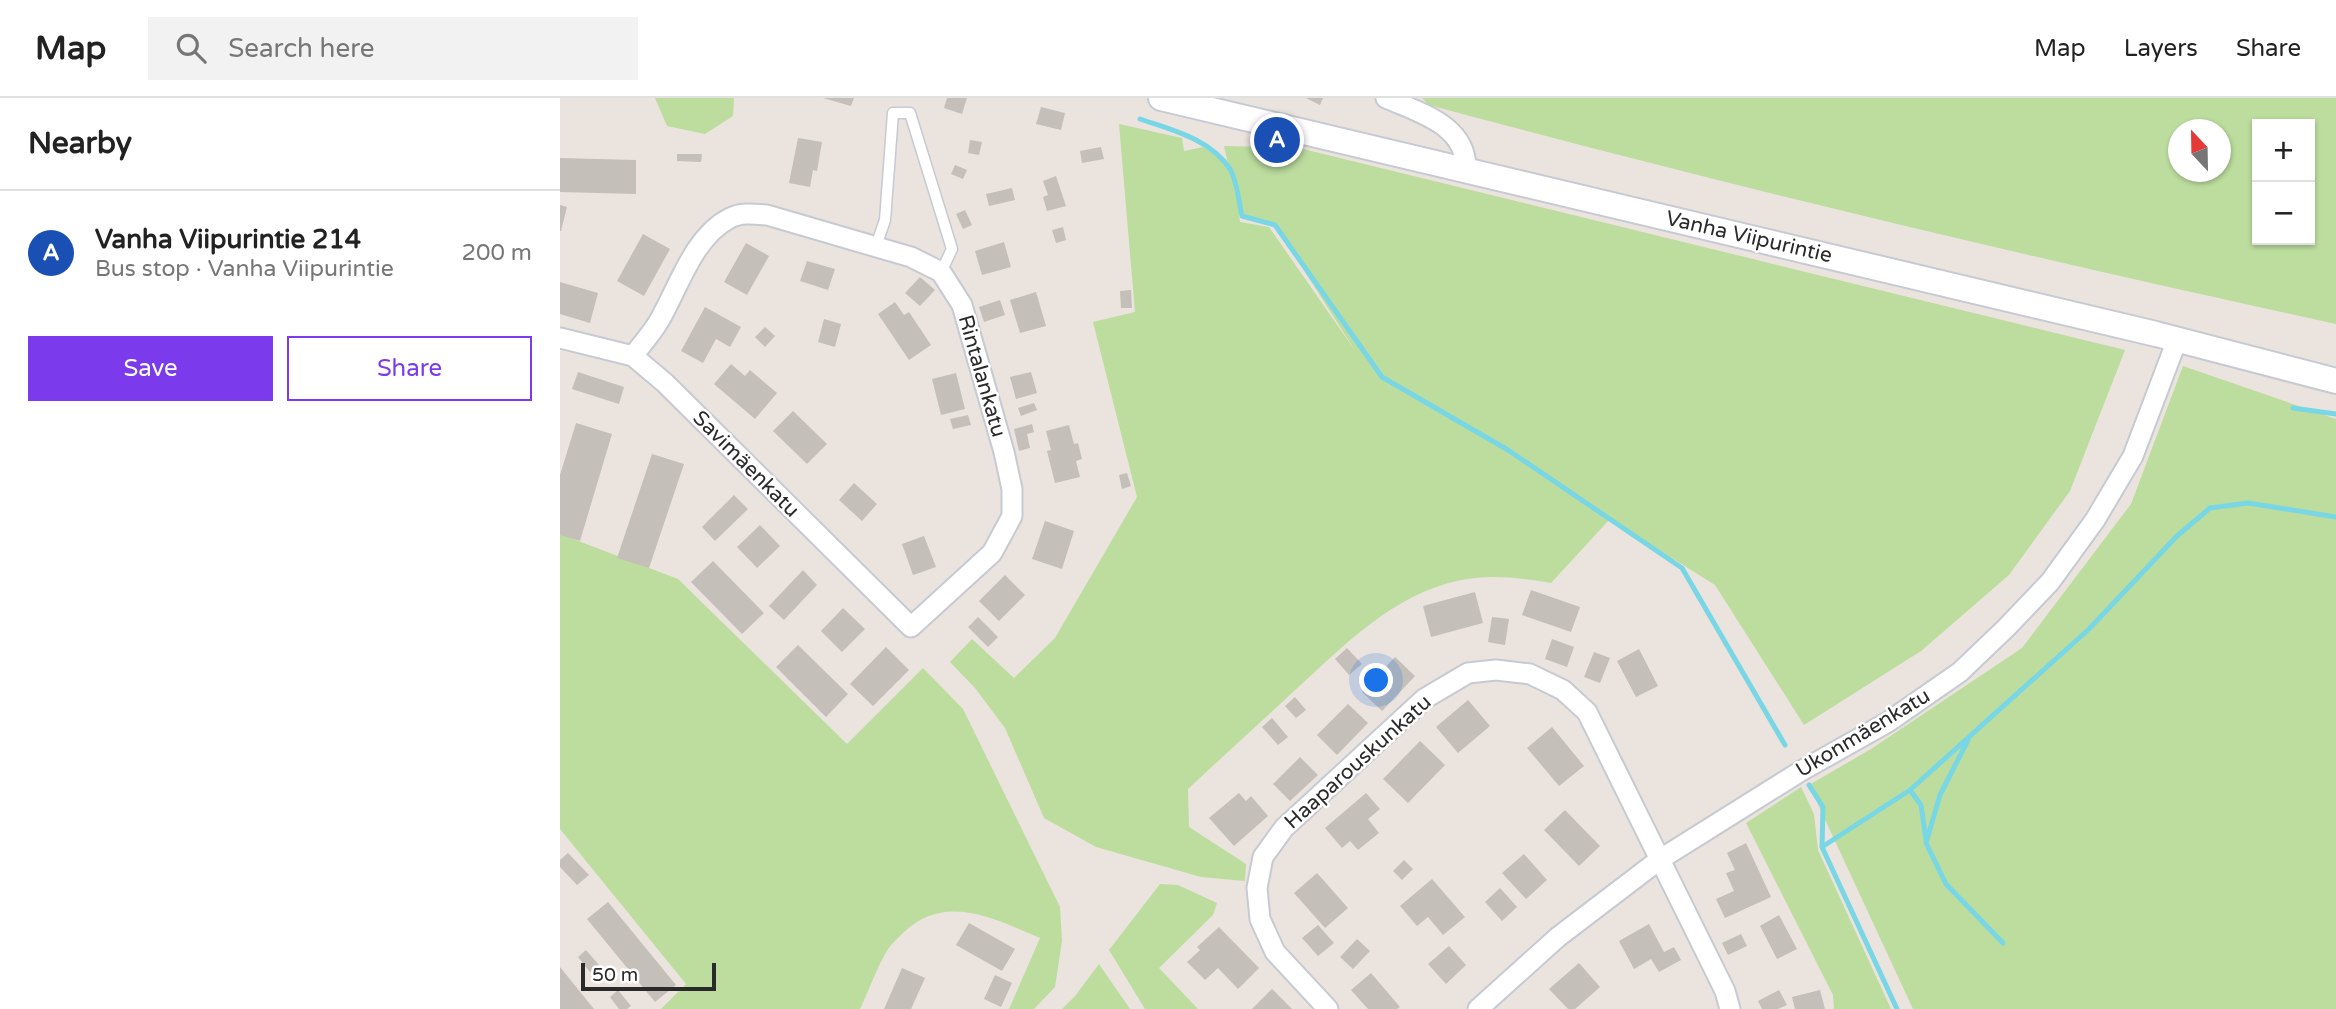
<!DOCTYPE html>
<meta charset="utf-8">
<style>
body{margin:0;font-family:"Varela Round",sans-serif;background:#f2f2f2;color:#222}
.controls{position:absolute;right:21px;top:21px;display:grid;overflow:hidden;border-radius:0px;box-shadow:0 2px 5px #0004}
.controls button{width:63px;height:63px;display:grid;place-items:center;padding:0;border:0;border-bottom:2px solid #e0e0e0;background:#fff;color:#222;font:35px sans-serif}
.compass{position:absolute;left:1608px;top:21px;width:63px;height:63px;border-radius:50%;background:#fff;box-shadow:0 2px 5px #0004;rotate:338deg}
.scale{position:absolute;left:21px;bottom:18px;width:135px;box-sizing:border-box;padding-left:7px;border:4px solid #2a2a2a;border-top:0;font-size:19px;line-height:24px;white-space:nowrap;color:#2a2a2a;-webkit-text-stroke:5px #fff;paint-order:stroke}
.you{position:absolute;left:817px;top:583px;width:24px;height:24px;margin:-18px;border:5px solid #fff;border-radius:50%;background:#1a73e8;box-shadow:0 0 0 10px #1a73e833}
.badge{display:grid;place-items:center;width:46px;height:46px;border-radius:50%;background:#7c3aed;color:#fff;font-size:23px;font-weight:700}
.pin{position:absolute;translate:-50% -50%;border:4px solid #fff;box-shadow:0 2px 7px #0006}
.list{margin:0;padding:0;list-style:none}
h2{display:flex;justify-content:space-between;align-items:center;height:91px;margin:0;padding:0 28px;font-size:30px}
h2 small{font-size:23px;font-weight:400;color:#767676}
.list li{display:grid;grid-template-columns:46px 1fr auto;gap:21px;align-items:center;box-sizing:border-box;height:126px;padding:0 28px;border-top:2px solid #e0e0e0}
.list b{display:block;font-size:26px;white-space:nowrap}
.list p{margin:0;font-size:23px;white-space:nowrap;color:#767676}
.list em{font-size:23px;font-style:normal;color:#767676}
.actions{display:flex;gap:14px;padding:21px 28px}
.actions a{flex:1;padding:16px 0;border:2px solid #7c3aed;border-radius:0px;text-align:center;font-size:24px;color:#7c3aed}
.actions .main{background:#7c3aed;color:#fff}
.icon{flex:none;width:38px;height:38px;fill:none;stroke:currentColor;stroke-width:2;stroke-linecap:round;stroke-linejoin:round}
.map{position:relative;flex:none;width:1776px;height:911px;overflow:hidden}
header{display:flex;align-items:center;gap:42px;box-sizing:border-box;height:98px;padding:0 35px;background:#fff;border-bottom:2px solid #e0e0e0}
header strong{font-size:33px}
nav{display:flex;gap:38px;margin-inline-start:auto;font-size:24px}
.search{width:490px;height:63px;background:#f2f2f2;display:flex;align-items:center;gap:18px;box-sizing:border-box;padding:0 24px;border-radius:0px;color:#767676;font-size:26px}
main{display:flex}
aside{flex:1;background:#fff}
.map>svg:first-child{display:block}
</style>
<header>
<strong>Map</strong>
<div class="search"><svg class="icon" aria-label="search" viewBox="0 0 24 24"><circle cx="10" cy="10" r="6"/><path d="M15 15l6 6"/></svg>Search here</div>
<nav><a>Map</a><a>Layers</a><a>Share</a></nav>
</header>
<main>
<aside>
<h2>Nearby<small></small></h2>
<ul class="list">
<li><span class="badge" style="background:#1a4fb4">A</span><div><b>Vanha Viipurintie 214</b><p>Bus stop · Vanha Viipurintie</p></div><em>200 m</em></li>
</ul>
<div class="actions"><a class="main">Save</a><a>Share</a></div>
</aside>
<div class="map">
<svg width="1776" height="911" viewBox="0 0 1776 911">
<rect width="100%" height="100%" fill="#ebe3de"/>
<path fill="#bcdd9e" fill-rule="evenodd" d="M 95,0 L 174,0 L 173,18 L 145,36 L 107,28 Z
M 862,0 L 1776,0 L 1776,226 C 1472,160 1169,88 869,7 ZM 1697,26 L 1750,26 L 1750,142 L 1697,142 ZM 1618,32 L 1660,32 L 1660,74 L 1618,74 Z
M 559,26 L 622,40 L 624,53 L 643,49 L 668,66 L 664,48 L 739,50 L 1565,252 L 1510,393 L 1449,477 L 1361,553 L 1244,627 L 1155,487 L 1050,421 L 991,485 C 962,480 930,476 901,482 C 832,496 784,548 734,593 C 699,626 663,658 628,691 L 629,729 L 686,766 L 685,783 L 641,779 L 536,749 L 484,720 L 445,630 L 415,590 L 390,564 L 412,541 L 454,580 L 495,540 L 577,399 L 533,224 L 575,214 ZM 678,103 L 682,118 L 715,127 L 796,254 L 709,129 L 680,124 Z
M 1623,268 L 1776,321 L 1776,911 L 1353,911 L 1249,687 L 1311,651 L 1462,550 L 1571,406 Z
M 0,436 L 118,481 L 287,646 L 363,570 L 403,611 L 500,809 L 502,843 L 495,889 L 474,911 L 449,911 L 480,840 C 435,821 385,794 343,835 C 338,840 332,845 328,851 C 317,869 309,892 300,911 L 101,911 L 126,886 L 0,731 Z
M 1241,689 L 1254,716 L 1258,752 L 1331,911 L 1274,911 L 1273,897 L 1186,725 Z
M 600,786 L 618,787 L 657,805 L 653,817 L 599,870 L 638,911 L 585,911 L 549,852 Z
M 539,866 L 570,911 L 502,911 L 515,898 Z"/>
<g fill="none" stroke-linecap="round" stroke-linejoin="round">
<path stroke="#79d7e5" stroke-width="5" d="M 580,21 C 612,32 650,41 670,71 C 677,83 679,104 682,118 L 715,127 L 822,279 L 948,352 L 1122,470 L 1225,647
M 1733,310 L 1776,316
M 1408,642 L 1380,697 L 1366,745 L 1386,786 L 1443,845
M 1249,687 L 1263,709 L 1262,749 L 1337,911
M 1350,692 L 1361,707 L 1366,742
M 1262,749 L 1350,692 L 1529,531 L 1617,438 L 1650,410 L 1688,405 L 1776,419"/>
</g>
<path fill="#c4bfb9" d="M 263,0 L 294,0 L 291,8 Z
M 387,0 L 407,0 L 402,16 L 384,10 Z
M 746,0 L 763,0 L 760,7 Z
M 481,9 L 505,15 L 501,32 L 476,26 Z
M 238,40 L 262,44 L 257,73 L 253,72 L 250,89 L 229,85 Z
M 410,42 L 422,44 L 419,57 L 408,55 Z
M 541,49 L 544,61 L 522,65 L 520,53 Z
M 117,56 L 142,56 L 141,64 L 117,63 Z
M 0,60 L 76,62 L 76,96 L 0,94 Z
M 395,67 L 407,72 L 403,81 L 391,76 Z
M 496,78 L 506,108 L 487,113 L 483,99 L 488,97 L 483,83 Z
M 452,90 L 455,102 L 429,108 L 426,96 Z
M 0,107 L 7,109 L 1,133 L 0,133 Z
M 405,112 L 412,127 L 403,131 L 396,116 Z
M 503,129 L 506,142 L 496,145 L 492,132 Z
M 83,136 L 110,151 L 84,198 L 57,183 Z
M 444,144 L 451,169 L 422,177 L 415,153 Z
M 186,145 L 209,158 L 187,197 L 164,184 Z
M 247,163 L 275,171 L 268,192 L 240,183 Z
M 360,179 L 375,192 L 360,208 L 345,195 Z
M 0,184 L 38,195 L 30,225 L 0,216 Z
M 571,192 L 572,210 L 561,210 L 560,193 Z
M 476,194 L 486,228 L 460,235 L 450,202 Z
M 440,202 L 445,217 L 424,224 L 419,209 Z
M 335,204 L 344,217 L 349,214 L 371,247 L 349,262 L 318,216 Z
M 145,209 L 181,229 L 170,249 L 156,241 L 143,265 L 121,253 Z
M 264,221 L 281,226 L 275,249 L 258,244 Z
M 205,229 L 215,238 L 205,249 L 195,239 Z
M 171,266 L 185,278 L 190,272 L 217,295 L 195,321 L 154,286 Z
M 18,274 L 64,289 L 59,306 L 12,291 Z
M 471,274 L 477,295 L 456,301 L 450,279 Z
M 396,275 L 405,311 L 381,317 L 372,281 Z
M 474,305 L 477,312 L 461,318 L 458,310 Z
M 233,313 L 267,346 L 247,366 L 213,333 Z
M 408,317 L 411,327 L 393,331 L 390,321 Z
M 16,325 L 52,336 L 20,443 L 0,437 L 0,377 Z
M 472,326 L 474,334 L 467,336 L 470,350 L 459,353 L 454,331 Z
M 509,327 L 514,346 L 518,345 L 522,361 L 516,363 L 520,379 L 495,385 L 487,353 L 491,352 L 486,333 Z
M 92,356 L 124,366 L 89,470 L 57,460 Z
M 567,375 L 571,388 L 562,391 L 559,377 Z
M 294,385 L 317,406 L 302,423 L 279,402 Z
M 174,397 L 188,411 L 155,443 L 142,429 Z
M 485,423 L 514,433 L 502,471 L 472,461 Z
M 200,427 L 220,448 L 197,470 L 177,449 Z
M 364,438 L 376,469 L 353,477 L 342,446 Z
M 153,463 L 204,515 L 182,536 L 131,484 Z
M 243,472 L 257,487 L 224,522 L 209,508 Z
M 445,477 L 465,497 L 439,523 L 419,503 Z
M 971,492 L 1020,509 L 1011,534 L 962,517 Z
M 915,494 L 923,525 L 871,539 L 863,508 Z
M 283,510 L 305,531 L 282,554 L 261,533 Z
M 418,519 L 438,539 L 428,549 L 408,529 Z
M 932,519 L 949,521 L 945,547 L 928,544 Z
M 992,541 L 1014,549 L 1007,569 L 985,561 Z
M 238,547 L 288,596 L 266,619 L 216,569 Z
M 326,549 L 349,572 L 313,608 L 290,586 Z
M 787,550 L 802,566 L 789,577 L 775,561 Z
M 1079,551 L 1098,588 L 1076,599 L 1057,563 Z
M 1034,554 L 1050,560 L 1040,585 L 1024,579 Z
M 835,559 L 855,578 L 822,613 L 802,594 Z
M 735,599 L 746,612 L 736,620 L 725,608 Z
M 908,602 L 930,628 L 898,655 L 876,629 Z
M 788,606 L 808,625 L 777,657 L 757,637 Z
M 712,620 L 728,639 L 718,647 L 702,629 Z
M 992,629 L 1024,668 L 999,688 L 967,650 Z
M 860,643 L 885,667 L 848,705 L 823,681 Z
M 740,659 L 758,677 L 730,703 L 713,686 Z
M 679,695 L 686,703 L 691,698 L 708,718 L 674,748 L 649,720 Z
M 806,695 L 820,711 L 808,721 L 819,735 L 798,752 L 790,743 L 782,750 L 765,730 Z
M 1005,712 L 1040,748 L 1019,768 L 984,732 Z
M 1186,745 L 1211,799 L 1165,820 L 1156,801 L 1174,793 L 1166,775 L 1175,772 L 1167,755 Z
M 8,755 L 29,777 L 17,787 L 0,769 L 0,762 Z
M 964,756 L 987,782 L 966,801 L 942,775 Z
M 844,762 L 853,771 L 842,782 L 833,773 Z
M 757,775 L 788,810 L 765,830 L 734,795 Z
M 872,781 L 905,819 L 883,837 L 868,819 L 857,828 L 840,808 Z
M 940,790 L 957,809 L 942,823 L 925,804 Z
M 48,804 L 116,887 L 95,904 L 27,821 Z
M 1219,817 L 1237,851 L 1217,861 L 1200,828 Z
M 409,825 L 455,851 L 442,873 L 396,847 Z
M 1089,826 L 1104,854 L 1114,849 L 1121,862 L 1099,874 L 1091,861 L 1074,871 L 1059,843 Z
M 758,827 L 774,845 L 758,858 L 742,840 Z
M 659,829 L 699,870 L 678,891 L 658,870 L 645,882 L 627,864 L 640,852 L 637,849 Z
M 1181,836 L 1187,848 L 1168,857 L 1162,845 Z
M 797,841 L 810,853 L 793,871 L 780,859 Z
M 889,848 L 906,867 L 886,886 L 868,866 Z
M 26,852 L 39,867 L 30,874 L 18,859 Z
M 1019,865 L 1040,889 L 1015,911 L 1008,911 L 989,891 Z
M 0,869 L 34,911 L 0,911 Z
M 342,870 L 365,880 L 351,911 L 324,911 Z
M 811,875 L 840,909 L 837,911 L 808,911 L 791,892 Z
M 435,877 L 452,885 L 441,909 L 424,901 Z
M 712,891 L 732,911 L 692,911 Z
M 58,892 L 71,908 L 67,911 L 59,911 L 50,899 Z
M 1219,892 L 1227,907 L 1218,911 L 1202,911 L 1198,903 Z
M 1260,892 L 1265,911 L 1235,911 L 1232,899 Z"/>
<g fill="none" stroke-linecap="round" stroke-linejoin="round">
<g stroke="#c5cad3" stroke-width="13">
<path id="service" d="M 316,148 L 325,122 L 333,15 L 350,15 L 392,151 L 381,174"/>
</g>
<g stroke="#c5cad3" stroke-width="23">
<path id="minor" d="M 826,0 C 860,15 907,27 906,72
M 0,240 L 73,258 L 105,285 L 351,529 L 432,455 L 452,418 L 452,391 L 444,354 L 402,207 L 381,174 L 351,159 L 207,117 C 195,116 181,114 170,120 C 133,139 119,189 99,223 C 92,235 82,246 73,258
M 768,911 L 715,854 L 700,821 L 697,790 L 703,759 L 724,730 L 864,601 L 908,575 L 936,572 L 970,576 L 1003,592 L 1027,614 L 1165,893 L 1170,911
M 918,911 L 998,839 L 1099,762 L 1241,673 L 1328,624 L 1400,574 L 1446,530 L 1490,484 L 1535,422 L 1573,358 L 1617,242"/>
</g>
<g stroke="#c5cad3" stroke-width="28">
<path id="tertiary" d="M 601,0 L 1596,236 L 1776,283"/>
</g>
<use href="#service" stroke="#fff" stroke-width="10"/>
<use href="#minor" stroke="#fff" stroke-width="19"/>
<use href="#tertiary" stroke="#fff" stroke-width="24"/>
</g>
<g text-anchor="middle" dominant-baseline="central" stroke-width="5" stroke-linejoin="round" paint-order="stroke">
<g font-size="21" fill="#2a2a2a" stroke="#fff">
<text transform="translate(1189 139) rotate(13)">Vanha Viipurintie</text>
<text transform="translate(422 278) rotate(74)">Rintalankatu</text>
<text transform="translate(186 366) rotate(45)">Savimäenkatu</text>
<text transform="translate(1303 635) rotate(-31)">Ukonmäenkatu</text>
<text transform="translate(798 664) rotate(-42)">Haaparouskunkatu</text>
</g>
</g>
</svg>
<div class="controls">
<button>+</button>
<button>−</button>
</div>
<svg class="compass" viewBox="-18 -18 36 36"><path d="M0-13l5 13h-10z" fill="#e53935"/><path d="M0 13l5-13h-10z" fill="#767676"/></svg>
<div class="scale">50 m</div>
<div class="you"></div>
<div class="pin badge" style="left:717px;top:42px;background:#1a4fb4">A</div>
</div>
</main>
